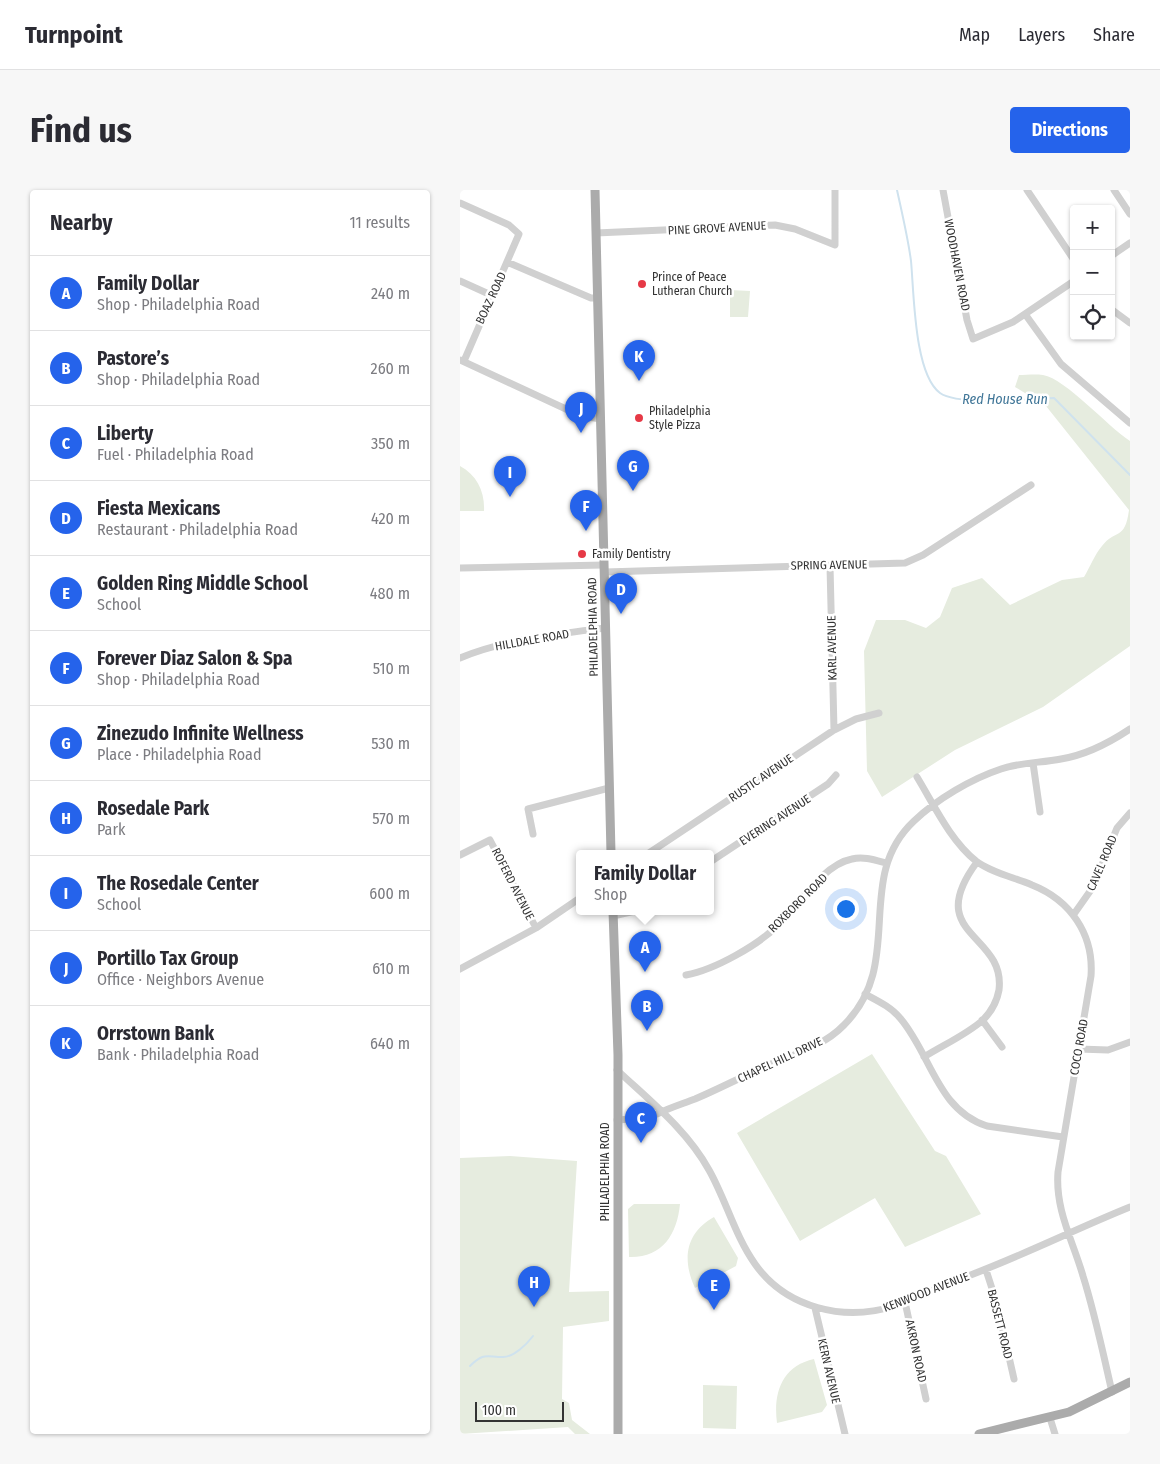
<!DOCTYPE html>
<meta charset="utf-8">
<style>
body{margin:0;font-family:"Fira Sans Condensed",sans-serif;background:#f7f7f7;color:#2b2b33}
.controls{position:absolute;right:15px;top:15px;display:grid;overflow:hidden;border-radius:5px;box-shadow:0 1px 4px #0004}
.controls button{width:45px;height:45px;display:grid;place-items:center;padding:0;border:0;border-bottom:1px solid #e1e1e2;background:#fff;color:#2b2b33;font:25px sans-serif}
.scale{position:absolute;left:15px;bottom:12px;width:89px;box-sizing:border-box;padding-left:5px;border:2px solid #333;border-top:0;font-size:14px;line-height:18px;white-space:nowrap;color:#333;-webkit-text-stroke:4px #fff;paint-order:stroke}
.you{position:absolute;left:385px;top:718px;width:18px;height:18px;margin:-12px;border:4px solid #fff;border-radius:50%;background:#1a73e8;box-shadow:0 0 0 8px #1a73e833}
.badge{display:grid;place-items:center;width:32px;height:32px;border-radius:50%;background:#2563eb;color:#fff;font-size:16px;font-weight:700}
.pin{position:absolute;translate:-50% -41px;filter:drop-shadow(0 1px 2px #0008)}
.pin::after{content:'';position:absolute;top:26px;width:18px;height:15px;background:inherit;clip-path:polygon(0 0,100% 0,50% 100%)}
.popup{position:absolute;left:116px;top:660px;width:138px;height:65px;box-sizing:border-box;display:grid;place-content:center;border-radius:5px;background:#fff;filter:drop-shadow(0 1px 4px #0005);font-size:16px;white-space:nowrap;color:#7c7c81}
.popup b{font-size:19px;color:#2b2b33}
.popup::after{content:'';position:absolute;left:50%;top:100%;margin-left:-10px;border:10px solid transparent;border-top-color:#fff}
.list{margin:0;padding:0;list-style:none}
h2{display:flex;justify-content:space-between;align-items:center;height:65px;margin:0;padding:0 20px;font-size:21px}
h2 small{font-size:16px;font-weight:400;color:#7c7c81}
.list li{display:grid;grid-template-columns:32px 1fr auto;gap:15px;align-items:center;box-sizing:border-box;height:75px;padding:0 20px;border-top:1px solid #e1e1e2}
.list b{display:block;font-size:19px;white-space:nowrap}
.list p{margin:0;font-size:16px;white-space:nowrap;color:#7c7c81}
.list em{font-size:16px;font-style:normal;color:#7c7c81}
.icon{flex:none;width:28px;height:28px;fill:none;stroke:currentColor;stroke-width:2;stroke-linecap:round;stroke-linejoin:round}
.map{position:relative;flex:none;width:670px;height:1244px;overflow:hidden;border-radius:5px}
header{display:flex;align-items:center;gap:30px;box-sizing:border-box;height:70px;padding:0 25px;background:#fff;border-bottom:1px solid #e1e1e2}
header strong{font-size:24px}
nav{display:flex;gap:28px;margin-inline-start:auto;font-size:18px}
.intro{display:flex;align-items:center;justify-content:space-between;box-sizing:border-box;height:120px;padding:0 30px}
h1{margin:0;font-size:35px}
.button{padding:12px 22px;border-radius:5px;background:#2563eb;color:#fff;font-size:18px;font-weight:700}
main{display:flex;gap:30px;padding:0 30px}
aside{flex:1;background:#fff;border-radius:5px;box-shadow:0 1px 4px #0004}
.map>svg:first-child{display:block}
</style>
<header>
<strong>Turnpoint</strong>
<nav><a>Map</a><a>Layers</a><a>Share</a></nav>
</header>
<div class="intro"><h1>Find us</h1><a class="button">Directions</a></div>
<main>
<aside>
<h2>Nearby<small>11 results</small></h2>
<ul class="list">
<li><span class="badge">A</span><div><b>Family Dollar</b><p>Shop · Philadelphia Road</p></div><em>240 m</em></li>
<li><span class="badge">B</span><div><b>Pastore’s</b><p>Shop · Philadelphia Road</p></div><em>260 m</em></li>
<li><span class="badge">C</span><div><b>Liberty</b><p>Fuel · Philadelphia Road</p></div><em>350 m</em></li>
<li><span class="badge">D</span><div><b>Fiesta Mexicans</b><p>Restaurant · Philadelphia Road</p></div><em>420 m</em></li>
<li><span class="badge">E</span><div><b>Golden Ring Middle School</b><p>School</p></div><em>480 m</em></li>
<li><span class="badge">F</span><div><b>Forever Diaz Salon &amp; Spa</b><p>Shop · Philadelphia Road</p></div><em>510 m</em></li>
<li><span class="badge">G</span><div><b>Zinezudo Infinite Wellness</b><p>Place · Philadelphia Road</p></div><em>530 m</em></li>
<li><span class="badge">H</span><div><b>Rosedale Park</b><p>Park</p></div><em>570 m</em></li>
<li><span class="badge">I</span><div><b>The Rosedale Center</b><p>School</p></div><em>600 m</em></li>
<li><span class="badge">J</span><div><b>Portillo Tax Group</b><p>Office · Neighbors Avenue</p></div><em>610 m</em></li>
<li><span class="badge">K</span><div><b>Orrstown Bank</b><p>Bank · Philadelphia Road</p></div><em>640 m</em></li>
</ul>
</aside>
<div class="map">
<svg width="670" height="1244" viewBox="0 0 670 1244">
<rect width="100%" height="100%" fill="#fff"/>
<path fill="#e6ecdf" d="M 270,100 L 290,101 L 288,127 L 270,127 Z
M 559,185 C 566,185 575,184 583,185 C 606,189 647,236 670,251 L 670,456 L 583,517 L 495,560 L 422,607 L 407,581 L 404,461 L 416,430 L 445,430 L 466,438 L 480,427 L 492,398 L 522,388 L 550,415 L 602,390 L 624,387 C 630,377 635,364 642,356 C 655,339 665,351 669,320 L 586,216 L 555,197 Z
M 0,276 C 17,285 25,302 24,321 L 0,321 Z
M 412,864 L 475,961 L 486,966 L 521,1024 L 445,1057 L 415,1008 L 340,1051 L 277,943 Z
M 50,966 L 117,971 L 109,1102 L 149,1101 L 149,1131 L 103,1137 L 102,1209 L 109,1213 L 112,1230 L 130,1244 L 115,1244 L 108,1237 L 0,1244 L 0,968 Z
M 174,1014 L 220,1014 C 217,1045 202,1068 169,1067 L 168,1019 Z
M 254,1027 L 278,1068 L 276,1076 L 235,1098 C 222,1070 225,1043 254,1027 Z
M 354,1169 L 367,1215 L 362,1222 L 317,1233 C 313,1203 322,1176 354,1169 Z
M 243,1195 L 277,1196 L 276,1239 L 243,1238 Z"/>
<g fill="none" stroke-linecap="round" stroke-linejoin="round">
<path stroke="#cfe2ee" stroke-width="2" d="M 437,0 C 442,23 448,48 451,71 C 454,102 454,184 480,203 C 498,216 570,209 594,208 L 670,285
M 10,1176 C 24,1162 26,1167 43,1167 C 54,1167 67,1154 73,1146"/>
<path stroke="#d0d0d0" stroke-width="7" d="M 483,0 L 507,130 L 513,149 L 553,132 L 614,91
M 567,0 L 614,70
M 654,0 L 670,24
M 0,13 L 49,35 L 59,44 L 4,171
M 136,43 L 315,35 L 335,39 L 375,55 L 375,0
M 651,66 L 670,53
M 47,72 L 131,108 L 137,108
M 0,91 L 31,105
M 651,119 L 670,133
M 565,124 L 601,174 L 670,233
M 0,170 L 121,226 L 141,229
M 370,376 L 374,540
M 0,378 L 144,375
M 145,382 L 445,373 L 463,365 L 571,295
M 0,468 C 46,449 97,444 146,438
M 573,573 L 580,622
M 457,587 C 474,615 490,650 516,671 C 532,683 553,687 572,695 C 610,710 634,744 631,786 L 598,982 C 595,1020 613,1051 623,1086 C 635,1124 643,1163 652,1202
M 73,644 L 68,619 L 149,598
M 189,663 L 374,540 L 396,529 L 419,523
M 0,665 L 30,650 L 76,738
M 250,672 L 368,594 L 376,585
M 614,724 L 633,697 L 657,638 L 670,623
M 153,726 L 175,721
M 0,779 L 76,738 L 120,708
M 226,785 C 254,780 299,755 319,734 C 338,715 364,674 392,669 C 403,666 415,670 426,673
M 405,804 C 418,811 431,817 440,828 C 471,864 477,920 527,936 L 603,947
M 522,830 L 542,857
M 619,859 L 648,860 L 670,852
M 464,867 C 483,855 506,845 523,830 C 531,822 537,811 539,800 C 546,743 462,746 517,672
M 157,880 C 190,911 227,940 249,980 C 266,1010 275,1046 295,1074 C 326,1118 384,1132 434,1116 C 456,1109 477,1097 500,1089 C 558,1068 613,1040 670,1017
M 157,930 L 184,928 L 197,924 C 209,918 222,914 235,909 C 261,898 285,885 311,874 C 336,864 365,855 384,835 C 447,772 392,689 454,631 C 477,609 511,589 541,579 C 561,572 581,573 601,569 C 626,565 649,553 670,539
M 526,1080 L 537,1114 L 554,1189
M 445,1112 L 466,1209
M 355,1118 L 385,1244
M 590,1228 L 595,1244"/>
<path stroke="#ababab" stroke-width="9" d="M 135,0 L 151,663
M 153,721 L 158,865 L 158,1244
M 519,1244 L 609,1222 L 670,1192"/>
</g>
<g fill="#e63946" stroke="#fff" stroke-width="2">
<circle cx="182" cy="94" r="5"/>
<circle cx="179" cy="228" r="5"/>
<circle cx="122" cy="364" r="5"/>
</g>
<g text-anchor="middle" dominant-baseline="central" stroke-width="5" stroke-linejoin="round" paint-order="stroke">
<g font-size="12" fill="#333" stroke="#fff">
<text transform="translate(257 38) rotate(-3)">PINE GROVE AVENUE</text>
<text transform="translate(497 75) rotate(79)">WOODHAVEN ROAD</text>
<text transform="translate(31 108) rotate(-65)">BOAZ ROAD</text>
<text transform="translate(369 375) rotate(-1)">SPRING AVENUE</text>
<text transform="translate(133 437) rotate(-91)">PHILADELPHIA ROAD</text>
<text transform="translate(72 450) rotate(-10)">HILLDALE ROAD</text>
<text transform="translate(372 458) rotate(-91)">KARL AVENUE</text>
<text transform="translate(301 588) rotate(-34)">RUSTIC AVENUE</text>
<text transform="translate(315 630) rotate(-33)">EVERING AVENUE</text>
<text transform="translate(642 673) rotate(-67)">CAVEL ROAD</text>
<text transform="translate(53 694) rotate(63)">ROFERD AVENUE</text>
<text transform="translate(338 713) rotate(-45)">ROXBORO ROAD</text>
<text transform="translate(619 857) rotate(-80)">COCO ROAD</text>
<text transform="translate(320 870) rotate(-25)">CHAPEL HILL DRIVE</text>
<text transform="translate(145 982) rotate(-90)">PHILADELPHIA ROAD</text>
<text transform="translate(466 1102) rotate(-21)">KENWOOD AVENUE</text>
<text transform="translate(540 1134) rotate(76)">BASSETT ROAD</text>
<text transform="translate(456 1161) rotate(78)">AKRON ROAD</text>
<text transform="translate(369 1181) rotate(77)">KERN AVENUE</text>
</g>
<g font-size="12" fill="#333" stroke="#fff" text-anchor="start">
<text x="192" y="87">Prince of Peace<tspan x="192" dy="14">Lutheran Church</tspan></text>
<text x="189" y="221">Philadelphia<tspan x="189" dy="14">Style Pizza</tspan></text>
<text x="132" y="364">Family Dentistry</text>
</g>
<g font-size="14" font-style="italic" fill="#3f7597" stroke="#fff">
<text x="545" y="209">Red House Run</text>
</g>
</g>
</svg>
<div class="controls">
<button>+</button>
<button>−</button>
<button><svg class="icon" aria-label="locate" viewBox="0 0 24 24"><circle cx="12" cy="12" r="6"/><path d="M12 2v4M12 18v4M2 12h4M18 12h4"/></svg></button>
</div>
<div class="scale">100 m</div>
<div class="you"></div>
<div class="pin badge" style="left:185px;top:782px">A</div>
<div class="popup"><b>Family Dollar</b>Shop</div>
<div class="pin badge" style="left:187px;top:841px">B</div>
<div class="pin badge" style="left:181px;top:953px">C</div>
<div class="pin badge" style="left:161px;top:424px">D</div>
<div class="pin badge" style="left:254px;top:1120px">E</div>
<div class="pin badge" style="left:126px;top:341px">F</div>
<div class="pin badge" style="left:173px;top:301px">G</div>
<div class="pin badge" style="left:74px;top:1117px">H</div>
<div class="pin badge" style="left:50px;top:307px">I</div>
<div class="pin badge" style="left:121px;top:243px">J</div>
<div class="pin badge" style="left:179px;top:191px">K</div>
</div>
</main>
